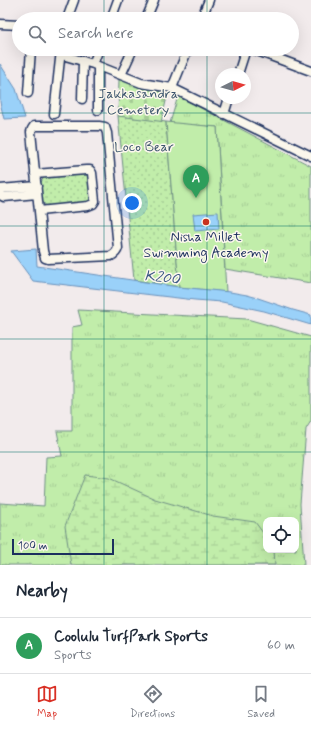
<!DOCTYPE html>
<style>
body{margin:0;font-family:Mynerve,sans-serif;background:#f2f2f3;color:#1f2937}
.controls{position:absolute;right:12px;bottom:12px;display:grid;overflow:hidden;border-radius:8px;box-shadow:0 4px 16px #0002}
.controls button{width:36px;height:36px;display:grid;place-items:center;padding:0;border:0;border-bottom:1px solid #e0e1e3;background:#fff;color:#1f2937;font:20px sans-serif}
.compass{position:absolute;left:215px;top:68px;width:36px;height:36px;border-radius:50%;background:#fff;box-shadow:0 4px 16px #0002;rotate:85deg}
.scale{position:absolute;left:12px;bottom:10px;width:102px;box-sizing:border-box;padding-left:4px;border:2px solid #1b2f5e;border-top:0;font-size:11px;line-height:14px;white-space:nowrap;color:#1b2f5e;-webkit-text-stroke:3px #fbf7ec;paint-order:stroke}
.you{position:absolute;left:132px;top:203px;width:14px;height:14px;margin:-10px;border:3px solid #fff;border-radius:50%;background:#1a73e8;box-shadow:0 0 0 6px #1a73e833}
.badge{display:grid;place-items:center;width:26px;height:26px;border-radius:50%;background:#d93025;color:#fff;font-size:13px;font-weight:700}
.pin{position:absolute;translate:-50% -33px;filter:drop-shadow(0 1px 2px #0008)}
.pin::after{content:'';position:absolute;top:21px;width:14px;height:12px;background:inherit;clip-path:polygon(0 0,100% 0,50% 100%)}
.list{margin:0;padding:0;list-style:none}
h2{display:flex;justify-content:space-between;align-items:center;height:52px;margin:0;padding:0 16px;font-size:17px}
h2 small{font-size:13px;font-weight:400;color:#747a83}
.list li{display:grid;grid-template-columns:26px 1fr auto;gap:12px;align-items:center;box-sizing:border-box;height:56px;padding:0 16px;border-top:1px solid #e0e1e3}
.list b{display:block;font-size:15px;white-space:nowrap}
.list p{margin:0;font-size:13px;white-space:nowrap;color:#747a83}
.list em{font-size:13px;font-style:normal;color:#747a83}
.icon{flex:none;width:22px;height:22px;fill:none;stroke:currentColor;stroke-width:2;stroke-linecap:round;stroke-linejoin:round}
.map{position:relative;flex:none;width:311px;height:565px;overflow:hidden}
.search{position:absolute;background:#fff;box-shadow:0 4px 16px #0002;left:12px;right:12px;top:12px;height:44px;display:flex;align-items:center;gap:10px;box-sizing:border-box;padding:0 14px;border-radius:22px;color:#747a83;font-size:15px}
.sheet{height:108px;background:#fff}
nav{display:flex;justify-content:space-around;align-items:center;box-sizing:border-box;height:56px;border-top:1px solid #e0e1e3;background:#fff;font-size:11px;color:#747a83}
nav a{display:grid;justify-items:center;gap:2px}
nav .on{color:#d93025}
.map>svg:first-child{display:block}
</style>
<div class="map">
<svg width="311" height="565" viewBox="0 0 311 565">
<defs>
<pattern id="grass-tufts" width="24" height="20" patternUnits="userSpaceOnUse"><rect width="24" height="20" fill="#c1edaa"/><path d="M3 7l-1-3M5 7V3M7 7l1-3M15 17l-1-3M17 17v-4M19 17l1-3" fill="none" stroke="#a5cc95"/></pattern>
<pattern id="wetland-marsh" width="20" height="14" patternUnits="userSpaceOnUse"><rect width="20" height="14" fill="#c1edaa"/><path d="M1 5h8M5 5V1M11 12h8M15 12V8" fill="none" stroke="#a5cc95"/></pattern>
<pattern id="cemetery-stones" width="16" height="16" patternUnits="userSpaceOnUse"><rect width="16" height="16" fill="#c1edaa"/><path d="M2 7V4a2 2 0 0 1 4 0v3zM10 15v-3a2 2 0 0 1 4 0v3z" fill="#a5cc95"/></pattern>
<pattern id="park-dots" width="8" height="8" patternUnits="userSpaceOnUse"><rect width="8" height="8" fill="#c1edaa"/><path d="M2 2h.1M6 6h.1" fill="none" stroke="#a5cc95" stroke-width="1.8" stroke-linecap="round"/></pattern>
</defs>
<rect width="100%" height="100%" fill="#f2ebec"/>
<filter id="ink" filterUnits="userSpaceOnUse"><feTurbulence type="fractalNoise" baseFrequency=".025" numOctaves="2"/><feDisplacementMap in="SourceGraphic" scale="8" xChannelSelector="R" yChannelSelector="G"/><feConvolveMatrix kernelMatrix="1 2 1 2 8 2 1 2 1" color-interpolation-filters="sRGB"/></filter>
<g filter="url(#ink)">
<path fill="url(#grass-tufts)" stroke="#6e8e84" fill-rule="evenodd" d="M 178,96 L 311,166 L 311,283 L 225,269 L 217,127 L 170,123 Z
M 78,310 L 247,319 L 311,337 L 311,421 L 306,429 L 300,504 L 304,565 L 0,565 L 0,503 L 44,506 L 46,457 L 62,456 L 57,431 L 72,431 L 72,327 L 82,325 ZM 266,520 L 296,520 L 296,550 L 266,550 Z"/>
<path fill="url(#wetland-marsh)" stroke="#6e8e84" d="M 85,475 L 109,478 L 155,499 L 213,516 L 255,522 L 266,537 L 266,550 L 274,550 L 275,565 L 71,565 L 65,526 Z"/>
<path fill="url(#cemetery-stones)" stroke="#6e8e84" d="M 119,79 L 168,93 L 161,122 L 118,116 Z"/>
<path fill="url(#park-dots)" stroke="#6e8e84" d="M 118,116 L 166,122 L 179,287 L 134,280 Z
M 88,172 L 90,203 L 47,207 L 42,201 L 40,184 L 45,175 Z"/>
<path fill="#c1edaa" stroke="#6e8e84" d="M 166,122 L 217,127 L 226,292 L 179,287 Z"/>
<path fill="#9ad1f9" stroke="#6790bb" d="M 0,64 L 16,89 L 25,118 L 4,119 L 0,102 Z
M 218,212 L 219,229 L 195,231 L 193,214 Z
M 36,249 L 37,266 L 179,287 L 230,292 L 247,295 L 258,298 L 293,310 L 311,315 L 311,325 L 264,311 L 222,302 L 195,300 L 33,281 L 11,251 Z"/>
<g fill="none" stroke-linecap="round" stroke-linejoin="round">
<g stroke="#1b2f5e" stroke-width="11">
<path id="street" d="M 67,19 L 74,0
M 111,19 L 118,0
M 146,19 L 154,0
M 201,19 L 209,0
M 0,24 L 19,25
M 252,49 L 311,71
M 60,53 L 62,55 L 93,64 L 141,83 L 172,88 L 311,156
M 93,64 L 99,49
M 238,74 L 246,49
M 121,75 L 133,49
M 172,88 L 188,49
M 28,93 L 31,49
M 82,99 L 83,61
M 98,110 L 98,66
M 54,114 L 61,50
M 224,114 L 229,98
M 34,126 L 99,126 L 105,127 L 107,133 L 118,248 C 117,252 115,254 111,256 L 48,259 L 45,258 L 43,251 L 31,132 L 32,129 Z
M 35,174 L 86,170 L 90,170 L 92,173 L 95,201 L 93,204 L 88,206 L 39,211
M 0,189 L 37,186
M 0,195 L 4,197 L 37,194"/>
</g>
<use href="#street" stroke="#fbf7ec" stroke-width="8"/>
</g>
</g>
<path fill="none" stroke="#0f766e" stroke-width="1" stroke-opacity="0.55" d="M 104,0 L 104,19M 207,0 L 207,19M 104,49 L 104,565M 207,49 L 207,565M 0,113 L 311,113M 0,226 L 311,226M 0,339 L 311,339M 0,452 L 311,452"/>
<circle fill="#c8321e" stroke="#fbf7ec" stroke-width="1.5" cx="206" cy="222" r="4"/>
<g text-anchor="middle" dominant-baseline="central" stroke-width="3" stroke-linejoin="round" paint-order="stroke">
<g font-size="14" fill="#3c556d" stroke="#fbf7ec">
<text x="138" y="94">Jakkasandra<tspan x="138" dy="16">Cemetery</tspan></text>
<text x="144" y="147">Loco Bear</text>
</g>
<g font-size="14" fill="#1b2f5e" stroke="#fbf7ec">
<text x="206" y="237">Nisha Millet<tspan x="206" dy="16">Swimming Academy</tspan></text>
</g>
<g font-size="15" font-style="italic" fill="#3b5885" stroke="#fbf7ec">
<text transform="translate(162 278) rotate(6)">K200</text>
</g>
</g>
</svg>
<div class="controls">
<button><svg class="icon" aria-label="locate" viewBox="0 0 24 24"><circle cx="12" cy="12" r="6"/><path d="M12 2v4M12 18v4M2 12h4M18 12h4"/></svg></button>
</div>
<svg class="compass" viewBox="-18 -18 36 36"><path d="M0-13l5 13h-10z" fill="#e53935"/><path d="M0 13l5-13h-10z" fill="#747a83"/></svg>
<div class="scale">100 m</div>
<div class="you"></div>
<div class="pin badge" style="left:196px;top:198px;background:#2e9e5b">A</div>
<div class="search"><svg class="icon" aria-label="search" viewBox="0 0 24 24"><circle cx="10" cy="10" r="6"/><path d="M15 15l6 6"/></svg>Search here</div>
</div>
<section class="sheet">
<h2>Nearby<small></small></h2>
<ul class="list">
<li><span class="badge" style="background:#2e9e5b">A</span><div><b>Coolulu TurfPark Sports</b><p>Sports</p></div><em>60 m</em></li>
</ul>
</section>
<nav>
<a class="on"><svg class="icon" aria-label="map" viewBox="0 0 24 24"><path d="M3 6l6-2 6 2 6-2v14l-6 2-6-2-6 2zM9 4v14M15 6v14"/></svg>Map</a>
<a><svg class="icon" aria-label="directions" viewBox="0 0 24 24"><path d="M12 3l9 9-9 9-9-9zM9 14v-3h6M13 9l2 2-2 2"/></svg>Directions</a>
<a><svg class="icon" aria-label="saved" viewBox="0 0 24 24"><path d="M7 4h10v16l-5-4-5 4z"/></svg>Saved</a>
</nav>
